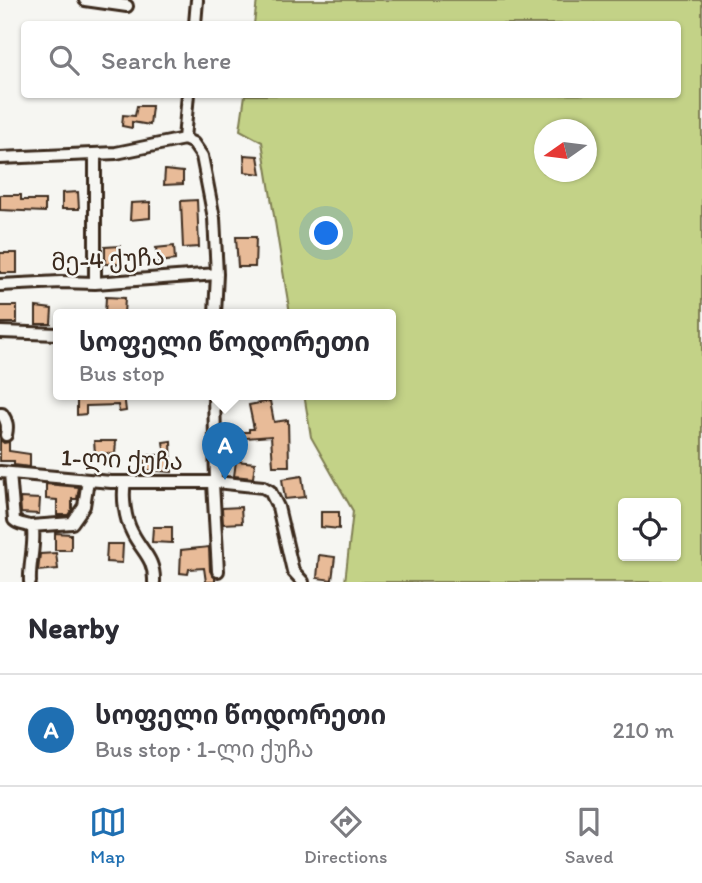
<!DOCTYPE html>
<meta charset="utf-8">
<style>
body{margin:0;font-family:Itim,"Noto Sans Georgian",sans-serif;background:#f7f7f7;color:#2b2b33}
.controls{position:absolute;right:21px;bottom:21px;display:grid;overflow:hidden;border-radius:7px;box-shadow:0 2px 5px #0004}
.controls button{width:63px;height:63px;display:grid;place-items:center;padding:0;border:0;border-bottom:2px solid #e1e1e2;background:#fff;color:#2b2b33;font:35px sans-serif}
.compass{position:absolute;left:534px;top:119px;width:63px;height:63px;border-radius:50%;background:#fff;box-shadow:0 2px 5px #0004;rotate:256deg}
.you{position:absolute;left:327px;top:234px;width:24px;height:24px;margin:-18px;border:5px solid #fff;border-radius:50%;background:#1a73e8;box-shadow:0 0 0 10px #1a73e833}
.badge{display:grid;place-items:center;width:46px;height:46px;border-radius:50%;background:#1f6fb2;color:#fff;font-size:23px;font-weight:700}
.pin{position:absolute;translate:-50% -58px;filter:drop-shadow(0 2px 4px #0008)}
.pin::after{content:'';position:absolute;top:37px;width:24px;height:21px;background:inherit;clip-path:polygon(0 0,100% 0,50% 100%)}
.popup{position:absolute;left:53px;top:309px;width:343px;height:91px;box-sizing:border-box;display:grid;place-content:center;border-radius:7px;background:#fff;filter:drop-shadow(0 2px 5px #0005);font-size:23px;white-space:nowrap;color:#7c7c81}
.popup b{font-size:26px;color:#2b2b33}
.popup::after{content:'';position:absolute;left:50%;top:100%;margin-left:-14px;border:14px solid transparent;border-top-color:#fff}
.list{margin:0;padding:0;list-style:none}
h2{display:flex;justify-content:space-between;align-items:center;height:91px;margin:0;padding:0 28px;font-size:30px}
h2 small{font-size:23px;font-weight:400;color:#7c7c81}
.list li{display:grid;grid-template-columns:46px 1fr auto;gap:21px;align-items:center;box-sizing:border-box;height:112px;padding:0 28px;border-top:2px solid #e1e1e2}
.list b{display:block;font-size:26px;white-space:nowrap}
.list p{margin:0;font-size:23px;white-space:nowrap;color:#7c7c81}
.list em{font-size:23px;font-style:normal;color:#7c7c81}
.icon{flex:none;width:38px;height:38px;fill:none;stroke:currentColor;stroke-width:2;stroke-linecap:round;stroke-linejoin:round}
.map{position:relative;flex:none;width:702px;height:582px;overflow:hidden}
.search{position:absolute;background:#fff;box-shadow:0 2px 5px #0004;left:21px;right:21px;top:21px;height:77px;display:flex;align-items:center;gap:18px;box-sizing:border-box;padding:0 24px;border-radius:7px;color:#7c7c81;font-size:26px}
.sheet{height:203px;background:#fff}
nav{display:flex;justify-content:space-around;align-items:center;box-sizing:border-box;height:98px;border-top:2px solid #e1e1e2;background:#fff;font-size:19px;color:#7c7c81}
nav a{display:grid;justify-items:center;gap:4px}
nav .on{color:#1f6fb2}
.map>svg:first-child{display:block}
</style>
<div class="map">
<svg width="702" height="582" viewBox="0 0 702 582">
<rect width="100%" height="100%" fill="#f6f6f2"/>
<filter id="ink" filterUnits="userSpaceOnUse"><feTurbulence type="fractalNoise" baseFrequency=".0143" numOctaves="2"/><feDisplacementMap in="SourceGraphic" scale="14" xChannelSelector="R" yChannelSelector="G"/><feConvolveMatrix kernelMatrix="1 2 1 2 8 2 1 2 1" color-interpolation-filters="sRGB"/></filter>
<g filter="url(#ink)">
<path fill="#c3d287" stroke="#7f7e52" stroke-width="2" fill-rule="evenodd" d="M 257,0 L 702,0 L 702,582 L 345,582 L 353,511 L 311,437 L 304,394 L 391,394 L 391,314 L 290,314 L 262,142 L 240,130 L 245,95 L 678,94 L 678,24 L 254,24 ZM 544,130 L 586,130 L 586,172 L 544,172 ZM 623,503 L 676,503 L 676,556 L 623,556 Z"/>
<path fill="#e8bb98" stroke="#3b2a1e" stroke-width="2" d="M 137,106 L 152,106 L 150,125 L 132,122 L 132,128 L 122,126 L 123,115 L 135,116 Z
M 244,155 L 258,156 L 261,174 L 245,172 Z
M 165,170 L 183,172 L 183,184 L 164,185 Z
M 78,192 L 79,209 L 62,209 L 62,193 Z
M 0,195 L 21,195 L 21,200 L 45,200 L 45,212 L 0,210 Z
M 197,200 L 199,247 L 183,248 L 181,201 Z
M 150,202 L 150,218 L 130,220 L 131,203 Z
M 236,237 L 256,237 L 255,267 L 238,267 Z
M 120,246 L 121,264 L 105,264 L 105,247 Z
M 174,246 L 175,260 L 158,262 L 156,248 Z
M 0,253 L 17,253 L 17,273 L 0,273 Z
M 106,297 L 125,298 L 124,314 L 105,314 Z
M 0,306 L 17,306 L 17,323 L 0,323 Z
M 36,307 L 52,309 L 51,324 L 36,324 Z
M 124,394 L 126,411 L 119,412 L 118,405 L 86,406 L 86,414 L 77,415 L 77,395 Z
M 270,401 L 274,422 L 288,420 L 289,466 L 273,466 L 271,436 L 223,440 L 223,432 L 249,432 L 249,429 L 254,429 L 249,405 Z
M 0,440 L 4,443 L 9,442 L 9,451 L 30,454 L 30,467 L 14,465 L 14,461 L 0,461 Z
M 94,441 L 116,441 L 115,454 L 95,453 Z
M 171,441 L 172,472 L 144,470 L 145,455 L 165,455 L 163,442 Z
M 236,461 L 255,463 L 253,478 L 234,476 Z
M 302,476 L 305,497 L 285,499 L 282,479 Z
M 46,484 L 79,487 L 77,499 L 72,499 L 72,509 L 68,515 L 57,515 L 57,500 L 46,499 Z
M 20,498 L 40,499 L 39,514 L 21,513 Z
M 241,507 L 242,523 L 223,524 L 222,508 Z
M 321,512 L 339,512 L 339,529 L 321,527 Z
M 153,527 L 172,527 L 172,543 L 152,542 Z
M 55,533 L 71,534 L 71,550 L 55,550 Z
M 107,544 L 123,544 L 122,563 L 106,562 Z
M 209,547 L 210,571 L 215,578 L 215,582 L 206,582 L 204,568 L 189,569 L 188,574 L 180,573 L 181,550 Z
M 56,553 L 58,569 L 38,571 L 40,554 Z
M 319,555 L 335,557 L 332,580 L 317,578 Z"/>
<g fill="none" stroke-linecap="round" stroke-linejoin="round">
<g stroke="#3b2a1e" stroke-width="16">
<path id="minor" d="M 85,0 L 127,6
M 195,24 L 197,0
M 184,139 L 188,94
M 0,158 L 116,153 L 184,139 L 193,143 L 202,156 L 214,218 L 217,274 L 215,314
M 95,283 L 95,154
M 0,285 L 61,282 L 95,283 L 217,274
M 0,332 L 59,334
M 214,394 L 216,482
M 0,414 L 2,414 C 7,421 8,426 6,435
M 0,472 L 111,482 L 216,482 L 263,487 L 270,491 L 278,507 L 293,571 L 303,582
M 10,473 L 14,520 C 20,526 28,523 33,529 C 35,547 29,564 30,582
M 125,482 C 122,497 125,519 132,532 C 141,551 155,558 154,582
M 213,483 L 218,571
M 31,526 L 72,523 L 84,506 L 88,480"/>
</g>
<use href="#minor" stroke="#f6f6f2" stroke-width="10"/>
</g>
</g>
<g text-anchor="middle" dominant-baseline="central" stroke-width="5" stroke-linejoin="round" paint-order="stroke">
<g font-size="24" fill="#3b2a1e" stroke="#f6f6f2">
<text transform="translate(108 259) rotate(-3)">მე-4 ქუჩა</text>
<text transform="translate(122 459) rotate(2)">1-ლი ქუჩა</text>
</g>
</g>
</svg>
<div class="controls">
<button><svg class="icon" aria-label="locate" viewBox="0 0 24 24"><circle cx="12" cy="12" r="6"/><path d="M12 2v4M12 18v4M2 12h4M18 12h4"/></svg></button>
</div>
<svg class="compass" viewBox="-18 -18 36 36"><path d="M0-13l5 13h-10z" fill="#e53935"/><path d="M0 13l5-13h-10z" fill="#7c7c81"/></svg>
<div class="you"></div>
<div class="pin badge" style="left:225px;top:480px">A</div>
<div class="popup"><b>სოფელი წოდორეთი</b>Bus stop</div>
<div class="search"><svg class="icon" aria-label="search" viewBox="0 0 24 24"><circle cx="10" cy="10" r="6"/><path d="M15 15l6 6"/></svg>Search here</div>
</div>
<section class="sheet">
<h2>Nearby<small></small></h2>
<ul class="list">
<li><span class="badge">A</span><div><b>სოფელი წოდორეთი</b><p>Bus stop · 1-ლი ქუჩა</p></div><em>210 m</em></li>
</ul>
</section>
<nav>
<a class="on"><svg class="icon" aria-label="map" viewBox="0 0 24 24"><path d="M3 6l6-2 6 2 6-2v14l-6 2-6-2-6 2zM9 4v14M15 6v14"/></svg>Map</a>
<a><svg class="icon" aria-label="directions" viewBox="0 0 24 24"><path d="M12 3l9 9-9 9-9-9zM9 14v-3h6M13 9l2 2-2 2"/></svg>Directions</a>
<a><svg class="icon" aria-label="saved" viewBox="0 0 24 24"><path d="M7 4h10v16l-5-4-5 4z"/></svg>Saved</a>
</nav>
